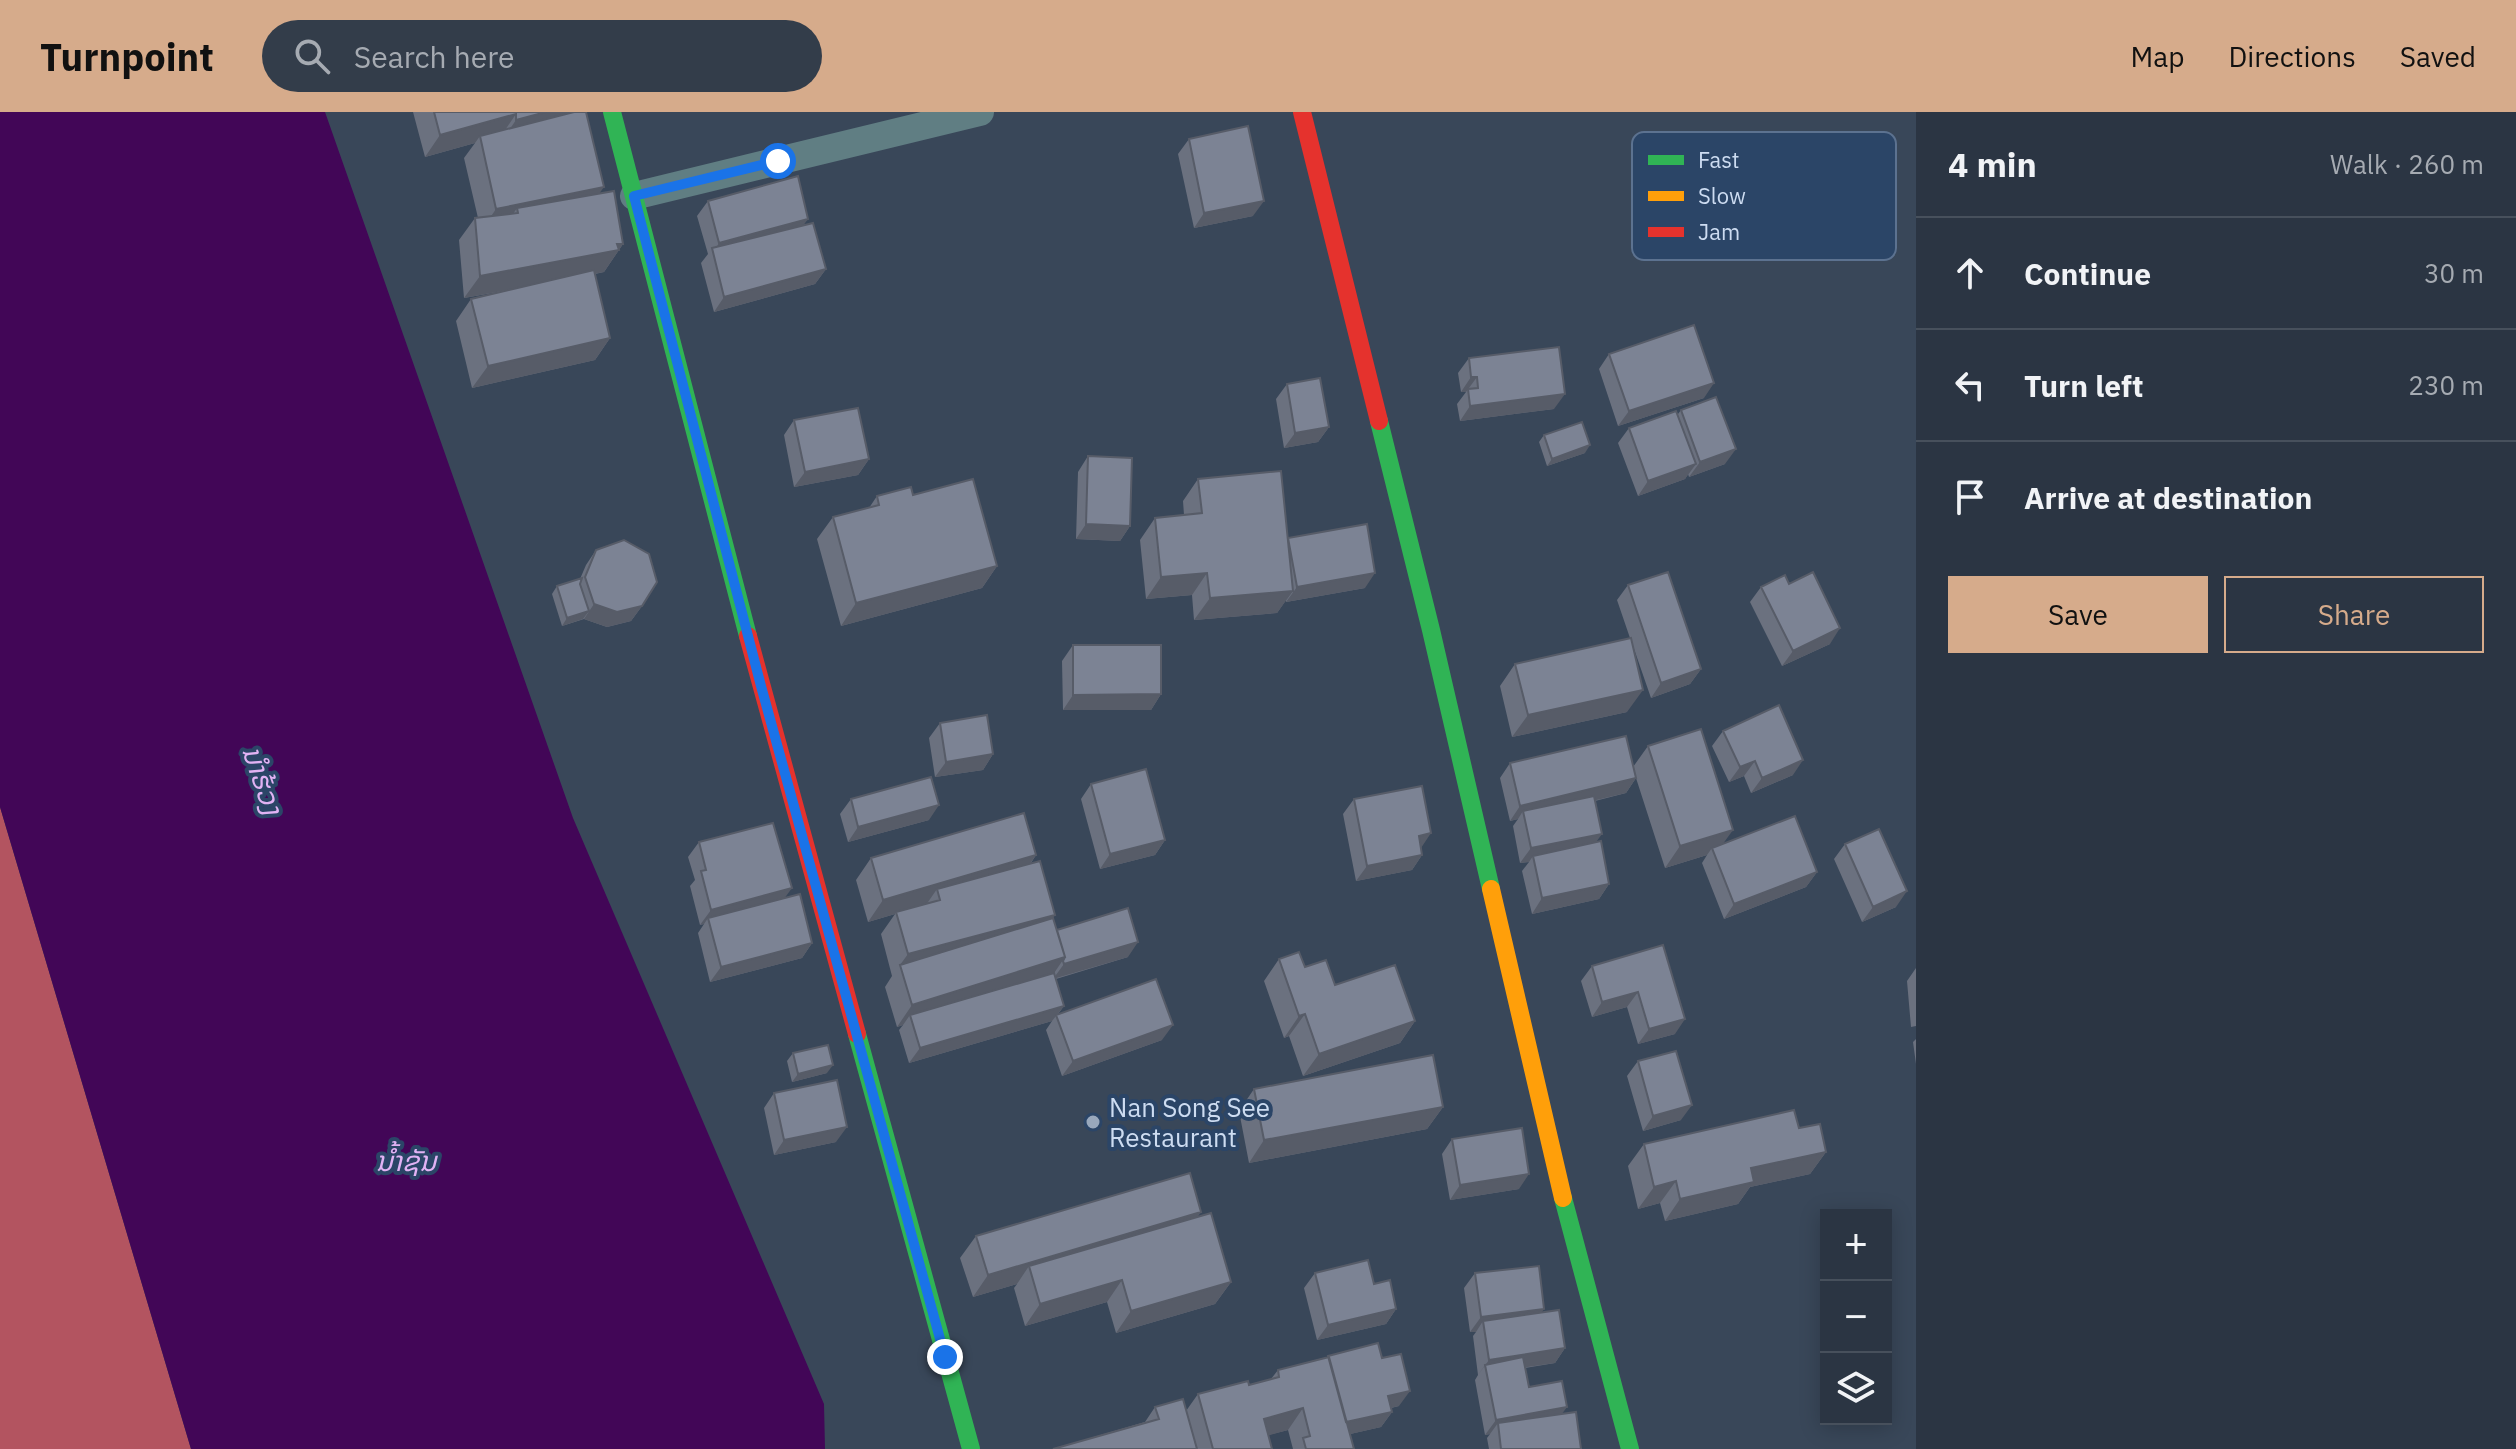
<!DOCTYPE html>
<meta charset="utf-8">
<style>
body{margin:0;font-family:"IBM Plex Sans","Noto Sans Lao",sans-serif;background:#333d4a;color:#f1f3f6}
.controls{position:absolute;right:24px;bottom:24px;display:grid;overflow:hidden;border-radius:0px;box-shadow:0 4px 20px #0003}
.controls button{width:72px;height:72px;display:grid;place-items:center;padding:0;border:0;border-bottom:2px solid #47505c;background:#2b3543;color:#f1f3f6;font:40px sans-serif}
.stop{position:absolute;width:24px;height:24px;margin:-18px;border:6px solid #1a73e8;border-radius:50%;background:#fff}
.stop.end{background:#1a73e8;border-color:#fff;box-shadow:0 2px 8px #0008}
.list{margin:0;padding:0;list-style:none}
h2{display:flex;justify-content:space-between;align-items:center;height:104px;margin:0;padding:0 32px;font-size:34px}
h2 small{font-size:26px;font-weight:400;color:#a6abb2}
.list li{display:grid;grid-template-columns:52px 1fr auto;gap:24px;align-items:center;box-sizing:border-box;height:112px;padding:0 32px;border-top:2px solid #47505c}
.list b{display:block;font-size:30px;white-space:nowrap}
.list em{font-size:26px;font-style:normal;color:#a6abb2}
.actions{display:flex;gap:16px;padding:24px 32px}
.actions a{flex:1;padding:18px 0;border:2px solid #d6ab8b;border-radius:0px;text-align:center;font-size:28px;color:#d6ab8b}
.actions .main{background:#d6ab8b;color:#111}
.icon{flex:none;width:44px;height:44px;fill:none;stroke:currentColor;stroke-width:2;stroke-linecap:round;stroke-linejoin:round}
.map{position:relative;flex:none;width:1916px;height:1337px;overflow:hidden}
header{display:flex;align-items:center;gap:48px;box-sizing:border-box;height:112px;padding:0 40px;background:#d6ab8b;color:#111}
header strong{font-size:38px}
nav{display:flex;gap:44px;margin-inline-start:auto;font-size:28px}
.search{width:560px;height:72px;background:#333d4a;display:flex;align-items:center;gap:20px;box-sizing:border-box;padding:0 28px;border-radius:44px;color:#a6abb2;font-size:30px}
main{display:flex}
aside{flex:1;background:#2b3543}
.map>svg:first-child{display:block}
</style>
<header>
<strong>Turnpoint</strong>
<div class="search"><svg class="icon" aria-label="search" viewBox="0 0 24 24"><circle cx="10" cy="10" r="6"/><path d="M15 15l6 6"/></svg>Search here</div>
<nav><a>Map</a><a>Directions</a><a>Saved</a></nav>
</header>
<main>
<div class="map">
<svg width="1916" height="1337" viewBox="0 0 1916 1337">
<rect width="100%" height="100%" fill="#394759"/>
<path fill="#b35460" d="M 0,695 L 191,1337 L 0,1337 Z"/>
<path fill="#420657" d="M 0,0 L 325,0 L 573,706 L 824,1292 L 825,1337 L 191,1337 L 0,695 Z"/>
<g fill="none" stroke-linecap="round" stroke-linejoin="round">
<path stroke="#607e83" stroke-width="28" d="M 634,84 L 980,0"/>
<path stroke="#30b455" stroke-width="18" d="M 612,0 L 748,524
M 1379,309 L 1431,518 L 1491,777
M 857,922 L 971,1337
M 1563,1086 L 1630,1337"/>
<path stroke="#ff9f0a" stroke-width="18" d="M 1491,777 L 1563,1086"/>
<path stroke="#e5322d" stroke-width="18" d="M 1302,0 L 1379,309
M 748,524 L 857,922"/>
</g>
<path fill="#6b717f" d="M 413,0 L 586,0 L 600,81 L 623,132 L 604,160 L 595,162 L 610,226 L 595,248 L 472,276 L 456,209 L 471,187 L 504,179 L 464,186 L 459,128 L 475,106 L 478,106 L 464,46 L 475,31 L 425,45 Z
M 1189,27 L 1253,104 L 1194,116 L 1178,42 Z
M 708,89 L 803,114 L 826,157 L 815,172 L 714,200 L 701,151 L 708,142 L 697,104 Z
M 1609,242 L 1704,286 L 1618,314 L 1599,257 Z
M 1469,246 L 1554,297 L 1460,309 L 1457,292 L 1466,280 L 1461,280 L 1458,261 Z
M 1287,272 L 1329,315 L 1318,330 L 1284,336 L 1276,287 Z
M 1681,298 L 1725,352 L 1689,365 L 1688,362 L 1685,367 L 1638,384 L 1618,331 L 1629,316 L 1678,302 Z
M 794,308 L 869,347 L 858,363 L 794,375 L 784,323 Z
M 1544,323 L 1585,341 L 1547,354 L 1539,330 Z
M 1088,344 L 1130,414 L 1120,429 L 1076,427 L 1078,360 Z
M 1198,367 L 1287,426 L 1365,476 L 1286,490 L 1286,488 L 1277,501 L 1194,508 L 1192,483 L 1146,487 L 1140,428 L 1155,406 L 1184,403 L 1183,389 Z
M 913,383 L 997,454 L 982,476 L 841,514 L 817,427 L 833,405 L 869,396 L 877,384 Z
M 596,438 L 642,494 L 631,509 L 607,515 L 584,507 L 562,514 L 552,482 L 557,474 L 580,467 L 586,453 Z
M 1789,472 L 1830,532 L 1782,554 L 1750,490 L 1761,475 Z
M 1628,473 L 1701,557 L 1690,572 L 1651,586 L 1633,534 L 1627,600 L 1512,625 L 1500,574 L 1515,552 L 1630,526 L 1617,488 Z
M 1073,533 L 1161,582 L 1151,598 L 1063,598 L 1062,549 Z
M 940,611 L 993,642 L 983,658 L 935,665 L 929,626 Z
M 1723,619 L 1793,663 L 1751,681 L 1744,664 L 1729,670 L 1712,634 Z
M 1648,634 L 1723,732 L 1817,760 L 1806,775 L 1724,807 L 1702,751 L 1707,743 L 1665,756 L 1636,666 L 1626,681 L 1595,689 L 1596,730 L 1609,772 L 1599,787 L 1532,802 L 1522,759 L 1529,750 L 1520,751 L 1513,714 L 1518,707 L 1510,709 L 1500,666 L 1510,651 L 1633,655 Z
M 1091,672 L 1165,728 L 1155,743 L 1100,757 L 1081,687 Z
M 851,687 L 929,708 L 848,730 L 840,702 Z
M 1354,687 L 1422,743 L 1412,758 L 1356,769 L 1343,702 Z
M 699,730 L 784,786 L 812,831 L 802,846 L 710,870 L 698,821 L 704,812 L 700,813 L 690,774 L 695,768 L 688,745 Z
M 1845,732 L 1896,795 L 1862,810 L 1834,747 Z
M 1036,743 L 1031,751 L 1057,818 L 1128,845 L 1056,867 L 1064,894 L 1058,902 L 1162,928 L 1062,964 L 1046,918 L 1052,909 L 909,951 L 899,918 L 903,913 L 897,915 L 885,875 L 892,864 L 881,822 L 895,802 L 868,810 L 856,768 L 871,746 Z
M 1663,833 L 1675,922 L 1638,932 L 1627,895 L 1592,905 L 1581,869 L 1592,854 Z
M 1279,847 L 1305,855 L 1335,873 L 1415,909 L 1400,931 L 1303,964 L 1289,924 L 1284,926 L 1264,869 Z
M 1916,856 L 1916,914 L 1911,915 L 1907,869 Z
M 1916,927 L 1916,952 L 1913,930 Z
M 793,941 L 827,961 L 792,970 L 787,949 Z
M 1638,949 L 1681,1008 L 1643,1019 L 1627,964 Z
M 1254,977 L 1443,995 L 1427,1017 L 1249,1051 L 1239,999 Z
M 774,981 L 836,1030 L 774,1043 L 764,996 Z
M 1799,1016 L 1826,1040 L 1810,1062 L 1750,1075 L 1738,1092 L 1665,1109 L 1660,1091 L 1638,1097 L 1628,1054 L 1644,1032 Z
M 1452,1027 L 1519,1077 L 1450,1088 L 1442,1042 Z
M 1198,1105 L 1231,1170 L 1215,1192 L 1116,1221 L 1107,1190 L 1025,1214 L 1014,1176 L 1017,1172 L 973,1185 L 960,1146 L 976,1124 Z
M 1315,1161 L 1374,1172 L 1396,1197 L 1386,1212 L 1317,1228 L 1304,1176 Z
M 1475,1161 L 1542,1200 L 1565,1236 L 1555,1251 L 1525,1256 L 1529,1275 L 1562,1302 L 1581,1337 L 1489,1337 L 1487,1326 L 1490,1322 L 1485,1323 L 1475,1268 L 1478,1263 L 1473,1224 L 1476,1220 L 1470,1220 L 1464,1176 Z
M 1328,1244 L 1382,1246 L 1399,1294 L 1391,1296 L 1392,1300 L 1381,1315 L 1350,1322 L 1354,1337 L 1293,1337 L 1288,1318 L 1268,1323 L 1272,1337 L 1053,1337 L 1145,1310 L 1155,1295 L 1186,1299 L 1198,1282 L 1249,1273 L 1271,1267 L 1278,1258 L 1327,1245 Z"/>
<path fill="#575c68" d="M 546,0 L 580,0 L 501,30 L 516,8 Z
M 516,2 L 501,24 L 480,24 L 475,31 L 425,45 L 440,23 Z
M 604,75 L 588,97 L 518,101 L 517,96 L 505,114 L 481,119 L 496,97 Z
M 1264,89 L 1253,104 L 1194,116 L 1204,101 Z
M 808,107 L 797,122 L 713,141 L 719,131 Z
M 617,132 L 623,132 L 604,160 L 464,186 L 480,164 Z
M 826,157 L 815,172 L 714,200 L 724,185 Z
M 610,226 L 595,248 L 472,276 L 488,254 Z
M 1471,265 L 1477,265 L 1466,280 L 1461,280 Z
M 1714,271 L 1704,286 L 1618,314 L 1629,299 Z
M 1565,282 L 1554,297 L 1460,309 L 1470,294 Z
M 1329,315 L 1318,330 L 1284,336 L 1295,321 Z
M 1590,333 L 1585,341 L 1547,354 L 1552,347 Z
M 1736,337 L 1725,352 L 1689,365 L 1700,350 Z
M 869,347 L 858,363 L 794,375 L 805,360 Z
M 1696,352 L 1685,367 L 1638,384 L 1648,369 Z
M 1086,412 L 1130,414 L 1120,429 L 1076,427 Z
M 997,454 L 982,476 L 841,514 L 856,491 Z
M 1207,461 L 1192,483 L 1146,487 L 1161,465 Z
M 1375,461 L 1365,476 L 1286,490 L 1297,475 Z
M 1293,479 L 1277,501 L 1194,508 L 1210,486 Z
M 594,492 L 642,494 L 631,509 L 607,515 L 584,507 Z
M 589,499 L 583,507 L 562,514 L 567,506 Z
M 1840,516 L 1830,532 L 1782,554 L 1793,539 Z
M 1701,557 L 1690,572 L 1651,586 L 1661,571 Z
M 1643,578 L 1627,600 L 1512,625 L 1528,603 Z
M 1161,582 L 1151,598 L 1063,598 L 1073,583 Z
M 993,642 L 983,658 L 935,665 L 946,650 Z
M 1803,648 L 1793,663 L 1751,681 L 1762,666 Z
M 1755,649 L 1744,664 L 1729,670 L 1740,655 Z
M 1636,666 L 1626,681 L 1524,705 L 1523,699 L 1518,707 L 1510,709 L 1520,694 Z
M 939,693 L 929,708 L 848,730 L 858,715 Z
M 1733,718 L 1717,740 L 1712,736 L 1707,743 L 1665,756 L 1680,734 Z
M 1431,721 L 1421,736 L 1419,724 Z
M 1602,722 L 1591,737 L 1533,744 L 1529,750 L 1520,751 L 1531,736 Z
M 1165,728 L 1155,743 L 1100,757 L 1110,742 Z
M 1036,743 L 1021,765 L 940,788 L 937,777 L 926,793 L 896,800 L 895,802 L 868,810 L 883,788 Z
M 1422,743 L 1412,758 L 1356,769 L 1367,754 Z
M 1817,760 L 1806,775 L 1724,807 L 1734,792 Z
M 1609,772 L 1599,787 L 1532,802 L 1542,786 Z
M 792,776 L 781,791 L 708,806 L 704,812 L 700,813 L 711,798 Z
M 1907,779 L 1896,795 L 1862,810 L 1873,795 Z
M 1055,803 L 1039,825 L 900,853 L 908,842 Z
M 1138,830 L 1128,845 L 1053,867 L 1064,852 Z
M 812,831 L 802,846 L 710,870 L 721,855 Z
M 1065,845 L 1050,867 L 910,903 L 903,913 L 897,915 L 912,893 Z
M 1638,880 L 1627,895 L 1592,905 L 1602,890 Z
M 1064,894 L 1052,909 L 909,951 L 920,936 Z
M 1305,902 L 1289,924 L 1284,926 L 1299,904 Z
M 1685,907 L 1675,922 L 1638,932 L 1649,917 Z
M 1415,909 L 1400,931 L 1303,964 L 1319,942 Z
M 1173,913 L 1162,928 L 1062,964 L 1073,949 Z
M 833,953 L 827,961 L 792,970 L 798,962 Z
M 1692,993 L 1681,1008 L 1643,1019 L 1653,1004 Z
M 1443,995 L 1427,1017 L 1249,1051 L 1264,1028 Z
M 847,1015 L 836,1030 L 774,1043 L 784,1028 Z
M 1826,1040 L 1810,1062 L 1750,1075 L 1738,1092 L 1665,1109 L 1680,1087 L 1751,1056 Z
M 1529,1062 L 1519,1077 L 1450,1088 L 1460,1073 Z
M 1676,1069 L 1660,1091 L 1638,1097 L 1654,1075 Z
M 1201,1100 L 1186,1122 L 1029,1154 L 1017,1172 L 973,1185 L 988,1163 Z
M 1122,1168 L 1107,1190 L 1025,1214 L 1040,1192 Z
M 1231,1170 L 1215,1192 L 1116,1221 L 1131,1199 Z
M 1396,1197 L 1386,1212 L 1317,1228 L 1328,1213 Z
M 1544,1197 L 1534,1212 L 1483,1209 L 1476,1220 L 1470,1220 L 1481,1205 Z
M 1565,1236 L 1555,1251 L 1487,1261 L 1485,1253 L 1478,1263 L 1489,1248 Z
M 1410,1279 L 1399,1294 L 1377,1299 L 1388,1284 Z
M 1567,1295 L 1556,1310 L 1498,1311 L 1490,1322 L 1485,1323 L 1496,1308 Z
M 1303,1296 L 1288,1318 L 1248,1329 L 1264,1307 Z
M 1392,1300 L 1381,1315 L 1333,1326 L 1343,1311 Z"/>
<path fill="#7c8394" stroke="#575c68" stroke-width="2" d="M 434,0 L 546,0 L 516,8 L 516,2 L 440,23 Z
M 574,0 L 586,0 L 604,75 L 496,97 L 480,24 Z
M 1248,14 L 1264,89 L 1204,101 L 1189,27 Z
M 798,64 L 808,107 L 719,131 L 708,89 Z
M 614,79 L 623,132 L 617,132 L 619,138 L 480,164 L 475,106 L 518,101 L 517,96 Z
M 813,111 L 826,157 L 724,185 L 712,136 Z
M 594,158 L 610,226 L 488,254 L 471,187 Z
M 1694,213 L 1714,271 L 1629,299 L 1609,242 Z
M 1559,235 L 1565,282 L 1470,294 L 1468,277 L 1478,276 L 1477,265 L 1471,265 L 1469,246 Z
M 1320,266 L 1329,315 L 1295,321 L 1287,272 Z
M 1716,285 L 1736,337 L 1700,350 L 1681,298 Z
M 858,296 L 869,347 L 805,360 L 794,308 Z
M 1676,299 L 1696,352 L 1648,369 L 1629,316 Z
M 1582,310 L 1590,333 L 1552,347 L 1544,323 Z
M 1088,344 L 1132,346 L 1130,414 L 1086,412 Z
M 1281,359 L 1293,479 L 1210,486 L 1207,461 L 1161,465 L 1155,406 L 1202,401 L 1198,367 Z
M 973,367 L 997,454 L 856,491 L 833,405 L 879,393 L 877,384 L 911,375 L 913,383 Z
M 1367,412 L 1375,461 L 1297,475 L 1288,426 Z
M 624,428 L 649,442 L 657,470 L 642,494 L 617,500 L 594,492 L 585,465 L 596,438 Z
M 1668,460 L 1701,557 L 1661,571 L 1628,473 Z
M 1813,460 L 1840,516 L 1793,539 L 1761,475 L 1785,463 L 1789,472 Z
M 582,466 L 580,472 L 589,499 L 567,506 L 557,474 Z
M 1631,526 L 1643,578 L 1528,603 L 1515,552 Z
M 1073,533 L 1161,533 L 1161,582 L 1073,583 Z
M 1779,593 L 1803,648 L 1762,666 L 1755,649 L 1740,655 L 1723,619 Z
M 987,603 L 993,642 L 946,650 L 940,611 Z
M 1701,617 L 1733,718 L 1680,734 L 1648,634 Z
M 1626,624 L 1636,666 L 1520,694 L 1510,651 Z
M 1146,657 L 1165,728 L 1110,742 L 1091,672 Z
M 931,665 L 939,693 L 858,715 L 851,687 Z
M 1422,674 L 1431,721 L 1419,724 L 1422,743 L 1367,754 L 1354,687 Z
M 1594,684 L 1602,722 L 1531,736 L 1523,699 Z
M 1024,701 L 1036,743 L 883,788 L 871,746 Z
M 1795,704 L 1817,760 L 1734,792 L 1712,736 Z
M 773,711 L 792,776 L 711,798 L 701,759 L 706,758 L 699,730 Z
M 1879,717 L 1907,779 L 1873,795 L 1845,732 Z
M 1601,729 L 1609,772 L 1542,786 L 1533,744 Z
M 1040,749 L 1055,803 L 908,842 L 896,800 L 940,788 L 937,777 Z
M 800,782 L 812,831 L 721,855 L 708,806 Z
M 1128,796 L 1138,830 L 1064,852 L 1063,849 L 1065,845 L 1057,818 Z
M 1053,806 L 1065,845 L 912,893 L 900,853 Z
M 1663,833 L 1685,907 L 1649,917 L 1638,880 L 1602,890 L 1592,854 Z
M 1299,840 L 1305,855 L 1326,848 L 1335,873 L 1395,853 L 1415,909 L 1319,942 L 1305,902 L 1299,904 L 1279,847 Z
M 1054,861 L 1064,894 L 920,936 L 910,903 Z
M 1156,867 L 1173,913 L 1073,949 L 1056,903 Z
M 828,933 L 833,953 L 798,962 L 793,941 Z
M 1676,939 L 1692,993 L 1653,1004 L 1638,949 Z
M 1433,943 L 1443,995 L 1264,1028 L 1254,977 Z
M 837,968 L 847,1015 L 784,1028 L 774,981 Z
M 1794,998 L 1799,1016 L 1820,1012 L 1826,1040 L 1751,1056 L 1754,1070 L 1680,1087 L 1676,1069 L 1654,1075 L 1644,1032 Z
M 1522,1016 L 1529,1062 L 1460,1073 L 1452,1027 Z
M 1190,1061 L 1201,1100 L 988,1163 L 976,1124 Z
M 1211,1101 L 1231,1170 L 1131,1199 L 1122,1168 L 1040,1192 L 1029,1154 Z
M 1368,1148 L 1374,1172 L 1390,1168 L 1396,1197 L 1328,1213 L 1315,1161 Z
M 1539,1154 L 1544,1197 L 1481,1205 L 1475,1161 Z
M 1559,1198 L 1565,1236 L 1489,1248 L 1483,1209 Z
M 1378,1231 L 1382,1246 L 1401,1242 L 1410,1279 L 1388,1284 L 1392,1300 L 1346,1310 L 1328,1244 Z
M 1329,1245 L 1354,1337 L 1306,1337 L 1303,1326 L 1310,1324 L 1303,1296 L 1264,1307 L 1272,1337 L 1213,1337 L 1198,1282 L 1248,1269 L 1249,1273 L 1279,1265 L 1278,1258 Z
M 1523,1245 L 1529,1275 L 1562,1269 L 1567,1295 L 1496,1308 L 1485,1253 Z
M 1183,1287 L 1197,1337 L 1053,1337 L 1159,1307 L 1155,1295 Z
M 1576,1300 L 1581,1337 L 1501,1337 L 1498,1311 Z"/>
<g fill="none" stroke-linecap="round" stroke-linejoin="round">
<path stroke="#1a73e8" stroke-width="10" d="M 778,49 L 634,84 L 761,574 L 945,1245"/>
</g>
<circle fill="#99a8bc" stroke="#2b4567" stroke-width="3" cx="1093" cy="1010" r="8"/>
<g text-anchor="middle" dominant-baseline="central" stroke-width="8" stroke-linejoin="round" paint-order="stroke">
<g font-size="26" fill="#cddcf1" stroke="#2b4567" text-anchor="start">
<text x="1109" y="995">Nan Song See<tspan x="1109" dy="30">Restaurant</tspan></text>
</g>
<g font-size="28" font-style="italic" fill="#e1b2f4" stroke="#2b4567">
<text transform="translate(263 668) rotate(71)">ນຳ້ຮວງ</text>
<text x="406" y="1048">ນ້ຳຊັນ</text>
</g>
</g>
<rect x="1632" y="20" width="264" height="128" rx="12" fill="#2b4567" stroke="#5c7290" stroke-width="2"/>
<rect x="1648" y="43" width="36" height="10" fill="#30b455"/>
<rect x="1648" y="79" width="36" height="10" fill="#ff9f0a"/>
<rect x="1648" y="115" width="36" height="10" fill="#e5322d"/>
<g font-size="22" fill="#cddcf1">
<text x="1698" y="56">Fast</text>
<text x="1698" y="92">Slow</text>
<text x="1698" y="128">Jam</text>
</g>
</svg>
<div class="controls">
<button>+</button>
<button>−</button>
<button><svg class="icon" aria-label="layers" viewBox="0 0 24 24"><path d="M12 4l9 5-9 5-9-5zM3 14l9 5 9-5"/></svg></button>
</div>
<div class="stop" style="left:778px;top:49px"></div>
<div class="stop end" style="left:945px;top:1245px"></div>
</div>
<aside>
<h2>4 min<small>Walk · 260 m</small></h2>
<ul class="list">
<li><svg class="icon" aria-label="ahead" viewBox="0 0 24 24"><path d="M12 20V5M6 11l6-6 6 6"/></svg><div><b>Continue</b></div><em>30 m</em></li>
<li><svg class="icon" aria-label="left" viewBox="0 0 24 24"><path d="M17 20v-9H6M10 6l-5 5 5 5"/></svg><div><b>Turn left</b></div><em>230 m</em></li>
<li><svg class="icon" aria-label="arrive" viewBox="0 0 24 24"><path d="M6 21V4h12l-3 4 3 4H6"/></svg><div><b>Arrive at destination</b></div></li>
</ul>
<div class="actions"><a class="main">Save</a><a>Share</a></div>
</aside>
</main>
